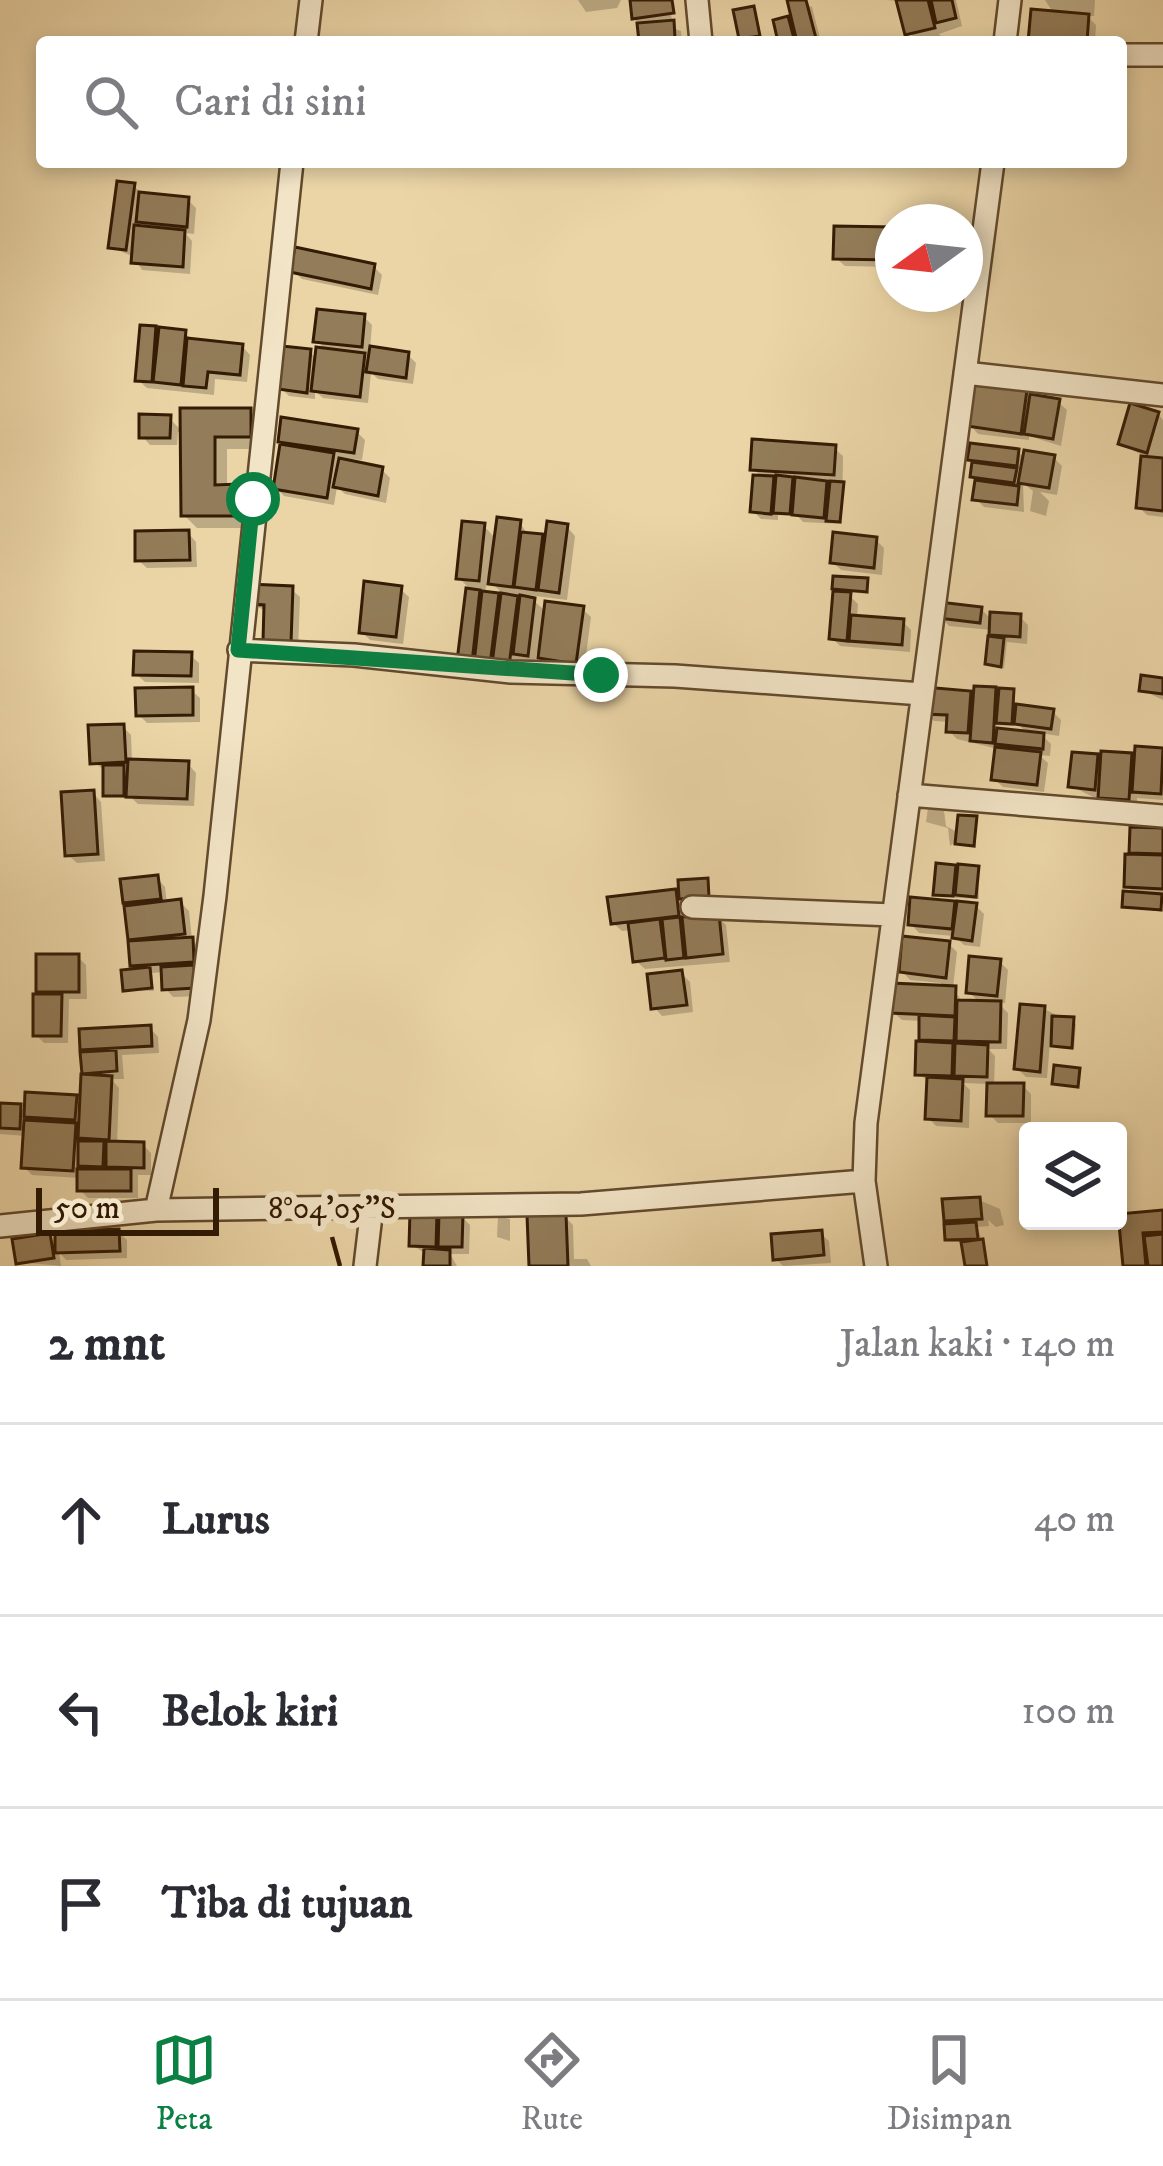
<!DOCTYPE html>
<html lang="id">
<meta charset="utf-8">
<style>
body{margin:0;font-family:"IM FELL DW Pica",serif;background:#f7f7f7;color:#2b2b33}
.controls{position:absolute;right:36px;bottom:36px;display:grid;overflow:hidden;border-radius:12px;box-shadow:0 6px 18px #0003}
.controls button{width:108px;height:108px;display:grid;place-items:center;padding:0;border:0;border-bottom:3px solid #e1e1e2;background:#fff;color:#2b2b33;font:60px sans-serif}
.compass{position:absolute;left:875px;top:204px;width:108px;height:108px;border-radius:50%;background:#fff;box-shadow:0 6px 18px #0003;rotate:255deg}
.scale{position:absolute;left:36px;bottom:30px;width:183px;box-sizing:border-box;padding-left:12px;border:6px solid #341b04;border-top:0;font-size:33px;line-height:42px;white-space:nowrap;color:#341b04;-webkit-text-stroke:9px #f2e4c6;paint-order:stroke}
.stop{position:absolute;width:36px;height:36px;margin:-27px;border:9px solid #0b8043;border-radius:50%;background:#fff}
.stop.end{background:#0b8043;border-color:#fff;box-shadow:0 3px 12px #0008}
.list{margin:0;padding:0;list-style:none}
h2{display:flex;justify-content:space-between;align-items:center;height:156px;margin:0;padding:0 48px;font-size:51px}
h2 small{font-size:39px;font-weight:400;color:#7c7c81}
.list li{display:grid;grid-template-columns:78px 1fr auto;gap:36px;align-items:center;box-sizing:border-box;height:192px;padding:0 48px;border-top:3px solid #e1e1e2}
.list b{display:block;font-size:45px;white-space:nowrap}
.list em{font-size:39px;font-style:normal;color:#7c7c81}
.icon{flex:none;width:66px;height:66px;fill:none;stroke:currentColor;stroke-width:2;stroke-linecap:round;stroke-linejoin:round}
.map{position:relative;flex:none;width:1163px;height:1266px;overflow:hidden}
.search{position:absolute;background:#fff;box-shadow:0 6px 18px #0003;left:36px;right:36px;top:36px;height:132px;display:flex;align-items:center;gap:30px;box-sizing:border-box;padding:0 42px;border-radius:12px;color:#7c7c81;font-size:45px}
.sheet{height:732px;background:#fff}
nav{display:flex;justify-content:space-around;align-items:center;box-sizing:border-box;height:168px;border-top:3px solid #e1e1e2;background:#fff;font-size:33px;color:#7c7c81}
nav a{display:grid;justify-items:center;gap:6px}
nav .on{color:#0b8043}
.map>svg:first-child{display:block}
</style>
<div class="map">
<svg width="1163" height="1266" viewBox="0 0 1163 1266">
<rect width="100%" height="100%" fill="#ebd5a7"/>
<filter id="stains"><feTurbulence type="fractalNoise" baseFrequency=".00167" numOctaves="4"/><feColorMatrix values="0 0 0 0 .2 0 0 0 0 .09 0 0 0 0 .02 0 0 0 .5 -.17"/></filter>
<radialGradient id="worn" r=".72"><stop offset=".6" stop-color="#630" stop-opacity="0"/><stop offset="1" stop-color="#630" stop-opacity=".3"/></radialGradient>
<path fill="#0003" fill-rule="evenodd" d="M 578,0 L 621,0 L 617,8 L 586,12 Z
M 638,0 L 675,0 L 669,0 L 673,28 L 681,31 L 682,42 L 643,42 L 635,18 Z
M 797,0 L 812,7 L 821,42 L 781,42 L 787,20 L 798,30 Z
M 886,0 L 956,0 L 962,26 L 939,34 L 947,42 L 915,42 L 899,1 Z
M 1045,0 L 1095,0 L 1094,16 L 1087,16 L 1096,25 L 1095,42 L 1032,42 L 1054,14 Z
M 134,186 L 144,196 L 188,200 L 196,208 L 194,234 L 185,233 L 192,241 L 190,274 L 142,270 L 134,257 L 111,247 Z
M 893,230 L 893,267 L 845,266 L 836,258 Z
M 374,267 L 382,275 L 378,295 L 302,279 L 293,271 Z
M 364,317 L 372,325 L 370,349 L 408,355 L 416,363 L 413,384 L 378,379 L 371,373 L 368,403 L 323,398 L 315,391 L 315,399 L 289,396 L 281,388 L 310,352 L 318,360 L 328,352 L 316,340 Z
M 155,329 L 160,335 L 185,333 L 194,342 L 242,346 L 250,355 L 247,382 L 215,379 L 214,395 L 147,388 L 138,380 Z
M 1025,393 L 1058,402 L 1067,410 L 1061,446 L 1029,436 L 1029,440 L 978,434 L 970,425 Z
M 183,411 L 250,411 L 263,424 L 263,449 L 227,449 L 227,487 L 238,487 L 251,500 L 251,528 L 197,528 L 184,515 Z
M 1158,414 L 1163,420 L 1163,517 L 1147,515 L 1139,507 L 1144,456 L 1121,444 Z
M 169,418 L 183,432 L 178,432 L 177,445 L 150,445 L 142,436 Z
M 284,421 L 356,431 L 365,440 L 362,460 L 349,459 L 348,463 L 382,470 L 390,478 L 386,503 L 345,494 L 337,487 L 334,505 L 284,496 L 276,488 Z
M 973,446 L 1018,452 L 1026,459 L 1054,458 L 1062,466 L 1057,495 L 1040,492 L 1049,501 L 1046,516 L 1030,511 L 1033,491 L 1023,483 L 1024,512 L 984,507 L 975,498 Z
M 834,448 L 843,456 L 842,524 L 803,522 L 793,511 L 792,516 L 778,515 L 778,520 L 761,519 L 753,511 L 763,478 L 753,469 Z
M 520,523 L 528,535 L 548,538 L 567,527 L 575,536 L 567,600 L 528,595 L 547,613 L 582,609 L 591,617 L 584,670 L 549,666 L 537,653 L 535,663 L 518,661 L 517,673 L 460,660 L 469,588 L 459,578 L 484,526 L 497,540 ZM 487,578 L 505,596 L 485,594 Z
M 188,533 L 196,542 L 197,567 L 147,568 L 138,560 Z
M 876,540 L 884,548 L 882,575 L 841,570 L 833,562 Z
M 866,581 L 869,594 L 846,592 L 858,604 L 857,618 L 903,622 L 911,630 L 910,652 L 840,646 L 832,638 L 842,595 L 836,588 Z
M 291,589 L 300,597 L 298,650 L 274,648 L 267,612 L 251,603 Z
M 400,589 L 409,597 L 403,644 L 370,640 L 362,632 Z
M 981,609 L 993,621 L 1020,617 L 1028,625 L 1027,644 L 1007,642 L 1004,668 L 988,663 L 999,641 L 992,630 L 949,626 L 941,617 Z
M 190,655 L 199,663 L 199,683 L 145,682 L 136,674 Z
M 1163,681 L 1163,700 L 1142,690 Z
M 191,690 L 200,698 L 200,722 L 147,723 L 139,715 Z
M 927,690 L 995,690 L 1001,696 L 1013,692 L 1015,707 L 1052,711 L 1061,720 L 1059,736 L 1040,733 L 1051,744 L 1050,756 L 1039,755 L 1048,763 L 1044,792 L 1003,787 L 994,779 L 998,749 L 957,739 L 949,731 L 950,722 L 934,721 L 926,712 ZM 1014,720 L 1028,734 L 993,730 L 994,725 L 1014,726 Z
M 123,727 L 131,735 L 132,762 L 188,764 L 196,773 L 194,806 L 138,804 L 126,793 L 126,798 L 106,795 L 106,771 L 93,762 Z
M 1138,749 L 1163,751 L 1163,800 L 1137,798 L 1137,807 L 1109,805 L 1071,786 L 1097,757 L 1103,763 L 1131,756 L 1137,762 Z
M 93,793 L 101,802 L 105,861 L 77,863 L 68,855 Z
M 928,808 L 944,811 L 946,826 L 959,833 L 975,819 L 976,848 L 956,841 L 950,846 L 948,828 L 926,822 Z
M 1133,830 L 1163,831 L 1163,896 L 1159,895 L 1163,912 L 1125,906 L 1136,895 L 1127,886 Z
M 939,867 L 978,869 L 979,899 L 940,897 Z
M 157,878 L 165,887 L 167,904 L 180,902 L 189,911 L 192,940 L 200,948 L 202,996 L 173,997 L 165,988 L 164,972 L 152,973 L 154,991 L 125,990 L 139,971 L 132,965 L 128,908 L 132,908 L 126,902 Z
M 706,881 L 711,900 L 683,901 L 686,920 L 718,917 L 726,925 L 730,962 L 645,969 L 636,961 L 632,930 L 622,931 L 613,923 L 675,892 L 682,899 L 681,883 ZM 656,915 L 665,915 L 662,942 L 660,942 Z
M 953,903 L 959,909 L 976,906 L 984,914 L 980,947 L 964,945 L 954,936 L 919,933 L 911,924 Z
M 949,944 L 957,952 L 953,988 L 963,1003 L 981,1004 L 969,992 L 999,961 L 1008,970 L 1005,1003 L 997,1002 L 1008,1013 L 1007,1049 L 988,1049 L 995,1056 L 994,1086 L 1023,1086 L 1031,1094 L 1031,1123 L 998,1123 L 989,1114 L 990,1084 L 963,1083 L 970,1090 L 969,1128 L 936,1126 L 928,1118 L 929,1082 L 918,1073 L 922,1021 L 902,1020 L 893,1012 L 941,988 L 941,983 L 910,980 L 902,971 Z
M 39,957 L 78,957 L 86,965 L 87,999 L 69,999 L 68,1043 L 44,1043 L 36,1035 Z
M 681,973 L 690,982 L 693,1012 L 662,1016 L 654,1007 Z
M 1044,1009 L 1076,1024 L 1074,1049 L 1057,1048 L 1050,1042 L 1047,1078 L 1026,1077 L 1017,1068 Z
M 150,1028 L 158,1037 L 159,1053 L 122,1055 L 124,1079 L 111,1079 L 119,1088 L 117,1145 L 143,1145 L 151,1153 L 151,1175 L 138,1175 L 138,1198 L 88,1198 L 80,1190 L 80,1178 L 32,1175 L 24,1167 L 26,1136 L 0,1134 L 0,1106 L 20,1107 L 27,1114 L 75,1098 L 83,1106 L 90,1078 L 85,1072 L 89,1055 L 83,1048 Z
M 979,1200 L 1000,1209 L 1004,1225 L 996,1227 L 988,1220 L 989,1226 L 978,1227 L 988,1266 L 968,1266 L 964,1242 L 948,1239 L 953,1226 L 947,1220 Z
M 436,1216 L 441,1222 L 462,1217 L 470,1225 L 469,1254 L 450,1254 L 457,1266 L 426,1266 L 426,1254 L 412,1245 Z
M 498,1216 L 510,1219 L 510,1241 L 497,1237 Z
M 565,1217 L 573,1225 L 574,1259 L 587,1259 L 591,1266 L 532,1266 Z
M 118,1232 L 127,1240 L 127,1258 L 66,1260 L 59,1252 L 61,1266 L 19,1262 L 49,1236 L 58,1245 Z
M 820,1233 L 829,1241 L 831,1263 L 783,1266 L 776,1259 Z"/>
<path fill="#937c59" stroke="#341b04" stroke-width="3" d="M 630,0 L 672,0 L 674,13 L 632,19 Z
M 787,0 L 806,0 L 817,42 L 797,42 Z
M 896,0 L 928,0 L 935,28 L 905,35 Z
M 931,0 L 952,0 L 956,18 L 936,23 Z
M 754,6 L 760,36 L 739,39 L 733,10 Z
M 1031,9 L 1089,14 L 1087,42 L 1028,42 Z
M 788,16 L 795,42 L 778,42 L 773,20 Z
M 674,20 L 675,39 L 639,42 L 637,23 Z
M 117,181 L 135,183 L 126,250 L 108,248 Z
M 139,192 L 189,197 L 187,227 L 136,222 Z
M 134,225 L 185,230 L 183,267 L 131,263 Z
M 834,226 L 893,227 L 893,260 L 833,259 Z
M 295,247 L 375,264 L 371,289 L 290,272 Z
M 317,309 L 365,314 L 362,347 L 313,342 Z
M 140,325 L 156,326 L 152,382 L 135,381 Z
M 159,327 L 186,330 L 181,385 L 153,382 Z
M 187,338 L 243,344 L 240,375 L 208,372 L 206,388 L 183,386 Z
M 282,346 L 311,349 L 307,393 L 278,389 Z
M 370,346 L 409,352 L 406,378 L 366,372 Z
M 316,347 L 365,353 L 360,397 L 311,391 Z
M 973,383 L 1027,390 L 1021,434 L 967,426 Z
M 1030,394 L 1060,399 L 1053,439 L 1024,434 Z
M 1130,403 L 1159,412 L 1147,453 L 1118,444 Z
M 180,408 L 251,408 L 251,437 L 215,437 L 215,485 L 239,484 L 240,516 L 181,516 Z
M 139,414 L 171,415 L 170,438 L 139,438 Z
M 281,417 L 358,429 L 354,453 L 278,442 Z
M 752,439 L 836,445 L 834,475 L 750,470 Z
M 970,443 L 1019,449 L 1017,466 L 967,460 Z
M 280,444 L 334,453 L 327,498 L 273,489 Z
M 1024,450 L 1055,455 L 1049,488 L 1018,483 Z
M 1141,456 L 1163,458 L 1163,511 L 1136,508 Z
M 339,458 L 383,467 L 378,496 L 333,487 Z
M 972,462 L 1017,468 L 1014,483 L 970,477 Z
M 753,475 L 774,476 L 771,514 L 750,512 Z
M 776,475 L 793,477 L 790,514 L 773,513 Z
M 795,477 L 827,481 L 824,518 L 792,515 Z
M 975,480 L 1019,486 L 1017,505 L 972,500 Z
M 830,481 L 844,482 L 840,522 L 826,521 Z
M 497,517 L 521,520 L 513,587 L 488,584 Z
M 462,521 L 485,523 L 479,581 L 456,579 Z
M 547,521 L 568,524 L 559,593 L 538,590 Z
M 189,530 L 190,560 L 135,561 L 135,531 Z
M 521,532 L 543,534 L 536,590 L 514,587 Z
M 833,532 L 877,537 L 874,568 L 830,563 Z
M 833,576 L 868,578 L 867,592 L 832,589 Z
M 364,581 L 402,586 L 396,637 L 359,633 Z
M 249,584 L 293,586 L 291,643 L 263,641 L 264,605 L 248,604 Z
M 466,588 L 480,590 L 472,663 L 457,661 Z
M 482,591 L 499,593 L 490,665 L 474,663 Z
M 833,591 L 851,592 L 847,641 L 829,639 Z
M 501,593 L 518,596 L 509,666 L 492,664 Z
M 520,595 L 535,598 L 528,656 L 513,654 Z
M 545,601 L 584,606 L 576,664 L 538,658 Z
M 939,602 L 982,607 L 980,623 L 938,618 Z
M 990,612 L 1021,614 L 1020,637 L 989,635 Z
M 851,615 L 904,619 L 902,645 L 849,641 Z
M 988,636 L 1004,638 L 1001,667 L 985,664 Z
M 134,651 L 192,652 L 191,676 L 133,675 Z
M 1141,675 L 1163,678 L 1163,694 L 1139,691 Z
M 974,686 L 996,687 L 993,743 L 970,741 Z
M 193,687 L 193,715 L 136,716 L 135,688 Z
M 924,687 L 971,691 L 968,733 L 946,732 L 947,715 L 923,714 Z
M 999,688 L 1014,689 L 1012,724 L 996,723 Z
M 1016,704 L 1054,709 L 1051,729 L 1014,724 Z
M 124,724 L 126,762 L 90,764 L 88,725 Z
M 997,728 L 1044,733 L 1043,749 L 995,744 Z
M 1135,746 L 1163,748 L 1161,794 L 1132,792 Z
M 995,747 L 1041,752 L 1037,785 L 991,780 Z
M 1101,751 L 1132,753 L 1129,800 L 1098,798 Z
M 1072,752 L 1098,754 L 1095,790 L 1068,787 Z
M 128,759 L 189,761 L 187,799 L 126,797 Z
M 103,765 L 124,765 L 124,796 L 103,796 Z
M 94,790 L 98,854 L 65,856 L 61,792 Z
M 958,815 L 977,816 L 974,846 L 955,844 Z
M 1130,827 L 1163,828 L 1163,854 L 1129,853 Z
M 1125,854 L 1163,855 L 1163,889 L 1124,887 Z
M 936,863 L 956,865 L 953,896 L 933,895 Z
M 958,864 L 979,866 L 976,897 L 955,895 Z
M 158,875 L 161,899 L 123,903 L 120,879 Z
M 708,878 L 709,898 L 679,899 L 678,880 Z
M 676,889 L 679,916 L 611,924 L 607,897 Z
M 1123,891 L 1162,894 L 1161,910 L 1122,907 Z
M 910,897 L 955,901 L 952,929 L 908,925 Z
M 181,899 L 185,934 L 128,940 L 124,906 Z
M 957,901 L 977,903 L 972,941 L 952,938 Z
M 719,914 L 723,954 L 686,958 L 682,917 Z
M 680,917 L 684,958 L 666,960 L 662,919 Z
M 660,919 L 665,958 L 633,962 L 628,923 Z
M 902,936 L 950,941 L 946,978 L 899,972 Z
M 193,937 L 194,962 L 130,966 L 128,941 Z
M 36,954 L 79,954 L 79,992 L 36,992 Z
M 969,956 L 1001,959 L 997,996 L 966,993 Z
M 194,965 L 195,988 L 162,990 L 161,967 Z
M 150,967 L 152,988 L 123,991 L 121,970 Z
M 682,970 L 687,1005 L 651,1009 L 647,974 Z
M 891,983 L 956,986 L 955,1016 L 890,1013 Z
M 33,994 L 62,994 L 61,1036 L 33,1036 Z
M 957,1000 L 1001,1001 L 1000,1042 L 956,1041 Z
M 1020,1004 L 1045,1006 L 1040,1072 L 1014,1069 Z
M 919,1015 L 955,1017 L 954,1041 L 919,1040 Z
M 1052,1016 L 1074,1017 L 1072,1048 L 1051,1046 Z
M 151,1025 L 152,1046 L 80,1050 L 79,1029 Z
M 916,1041 L 953,1043 L 952,1076 L 915,1075 Z
M 955,1043 L 988,1045 L 987,1077 L 954,1076 Z
M 116,1050 L 117,1071 L 82,1074 L 80,1052 Z
M 1054,1065 L 1080,1068 L 1078,1087 L 1052,1084 Z
M 81,1074 L 112,1076 L 109,1140 L 78,1138 Z
M 927,1077 L 963,1079 L 961,1121 L 925,1119 Z
M 987,1083 L 1024,1083 L 1023,1116 L 986,1116 Z
M 25,1092 L 77,1095 L 75,1120 L 24,1117 Z
M 0,1103 L 21,1104 L 20,1129 L 0,1128 Z
M 24,1120 L 76,1123 L 73,1171 L 21,1168 Z
M 78,1141 L 104,1141 L 103,1167 L 78,1166 Z
M 106,1141 L 144,1142 L 144,1168 L 106,1167 Z
M 77,1169 L 131,1169 L 131,1191 L 77,1191 Z
M 980,1197 L 982,1219 L 944,1221 L 942,1199 Z
M 1163,1210 L 1163,1232 L 1143,1233 L 1146,1266 L 1123,1266 L 1118,1214 Z
M 410,1212 L 437,1213 L 436,1247 L 409,1246 Z
M 439,1213 L 463,1214 L 462,1247 L 438,1247 Z
M 566,1214 L 568,1266 L 529,1266 L 527,1215 Z
M 976,1222 L 978,1239 L 945,1240 L 944,1224 Z
M 119,1229 L 120,1251 L 55,1253 L 55,1231 Z
M 822,1230 L 824,1255 L 773,1260 L 771,1234 Z
M 50,1233 L 54,1258 L 16,1264 L 12,1239 Z
M 1163,1234 L 1163,1266 L 1148,1266 L 1144,1236 Z
M 983,1239 L 987,1266 L 965,1266 L 961,1242 Z
M 424,1248 L 450,1250 L 450,1266 L 423,1266 Z"/>
<g fill="none" stroke-linecap="round" stroke-linejoin="round">
<g stroke="#624a2d" stroke-width="26">
<path id="minor" d="M 697,0 L 701,42
M 306,42 L 311,0
M 1005,42 L 1010,0
M 1121,55 L 1163,55
M 965,373 L 1163,395
M 239,650 L 354,655 L 511,672 L 675,676 L 922,694
M 909,795 L 1163,816
M 692,907 L 893,915
M 156,1210 L 199,1020 L 215,896 L 292,162
M 0,1226 L 156,1210 L 581,1204 L 864,1181
M 365,1266 L 372,1207
M 876,1266 L 864,1181 L 866,1123 L 993,162"/>
</g>
<use href="#minor" stroke="#f2e4c6" stroke-width="21"/>
</g>
<g fill="none" stroke-linecap="round" stroke-linejoin="round">
<path stroke="#0b8043" stroke-width="15" d="M 253,499 L 238,650 L 601,675"/>
</g>
<path fill="none" stroke="#341b04" stroke-width="4.5" d="M 332,1237 L 340,1266"/>
<g font-size="30" text-anchor="middle" fill="#341b04" stroke="#f2e4c6" stroke-width="12" stroke-linejoin="round" paint-order="stroke">
<text x="332" y="1218">8°04'05"S</text>
</g>
<rect width="100%" height="100%" filter="url(#stains)"/>
<rect width="100%" height="100%" fill="url(#worn)"/>
</svg>
<div class="controls">
<button><svg class="icon" aria-label="layers" viewBox="0 0 24 24"><path d="M12 4l9 5-9 5-9-5zM3 14l9 5 9-5"/></svg></button>
</div>
<svg class="compass" viewBox="-18 -18 36 36"><path d="M0-13l5 13h-10z" fill="#e53935"/><path d="M0 13l5-13h-10z" fill="#7c7c81"/></svg>
<div class="scale">50 m</div>
<div class="stop" style="left:253px;top:499px"></div>
<div class="stop end" style="left:601px;top:675px"></div>
<div class="search"><svg class="icon" aria-label="search" viewBox="0 0 24 24"><circle cx="10" cy="10" r="6"/><path d="M15 15l6 6"/></svg>Cari di sini</div>
</div>
<section class="sheet">
<h2>2 mnt<small>Jalan kaki · 140 m</small></h2>
<ul class="list">
<li><svg class="icon" aria-label="ahead" viewBox="0 0 24 24"><path d="M12 20V5M6 11l6-6 6 6"/></svg><div><b>Lurus</b></div><em>40 m</em></li>
<li><svg class="icon" aria-label="left" viewBox="0 0 24 24"><path d="M17 20v-9H6M10 6l-5 5 5 5"/></svg><div><b>Belok kiri</b></div><em>100 m</em></li>
<li><svg class="icon" aria-label="arrive" viewBox="0 0 24 24"><path d="M6 21V4h12l-3 4 3 4H6"/></svg><div><b>Tiba di tujuan</b></div></li>
</ul>
</section>
<nav>
<a class="on"><svg class="icon" aria-label="map" viewBox="0 0 24 24"><path d="M3 6l6-2 6 2 6-2v14l-6 2-6-2-6 2zM9 4v14M15 6v14"/></svg>Peta</a>
<a><svg class="icon" aria-label="directions" viewBox="0 0 24 24"><path d="M12 3l9 9-9 9-9-9zM9 14v-3h6M13 9l2 2-2 2"/></svg>Rute</a>
<a><svg class="icon" aria-label="saved" viewBox="0 0 24 24"><path d="M7 4h10v16l-5-4-5 4z"/></svg>Disimpan</a>
</nav>
